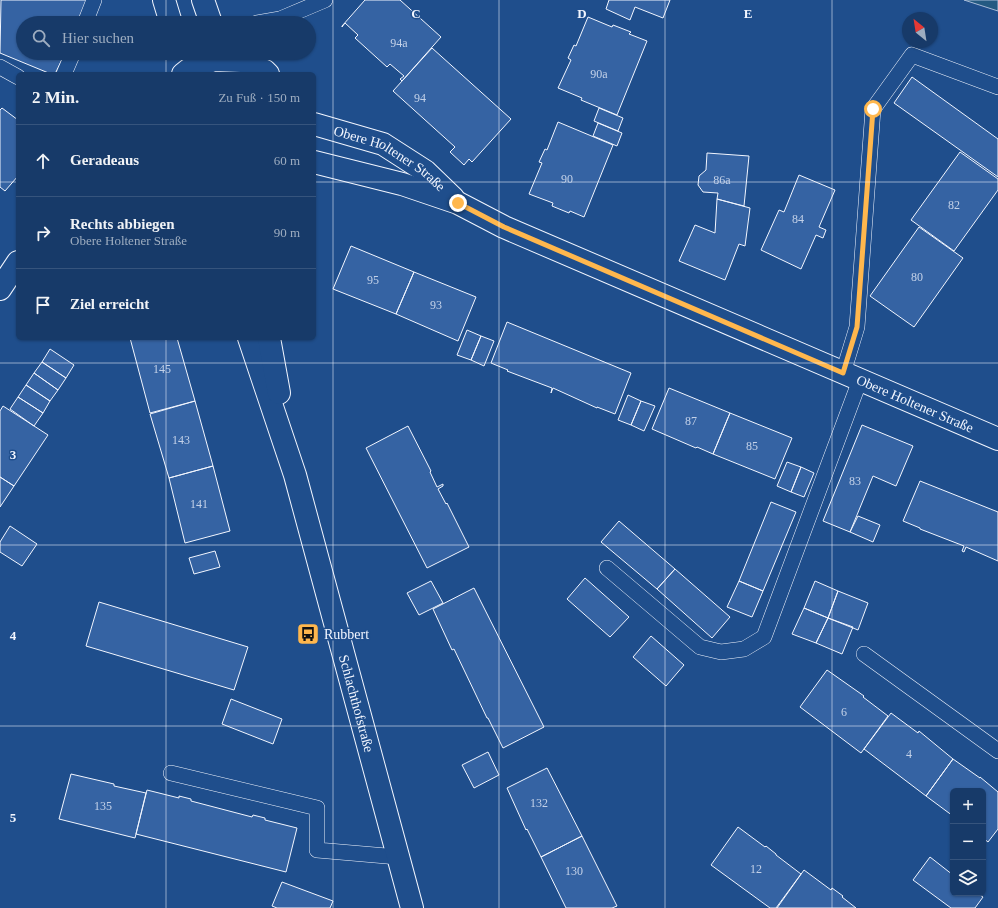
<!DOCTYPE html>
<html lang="de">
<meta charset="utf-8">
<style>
body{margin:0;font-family:Georgia,serif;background:#20416f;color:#f1f3f6}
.controls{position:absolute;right:12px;bottom:12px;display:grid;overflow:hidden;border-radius:6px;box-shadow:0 1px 3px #0004}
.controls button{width:36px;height:36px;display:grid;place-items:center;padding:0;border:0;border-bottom:1px solid #36547d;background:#173a69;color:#f1f3f6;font:20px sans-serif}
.compass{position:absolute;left:902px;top:12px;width:36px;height:36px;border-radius:50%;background:#173a69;box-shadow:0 1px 3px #0004;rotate:330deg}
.stop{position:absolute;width:12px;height:12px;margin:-9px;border:3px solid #ffb74d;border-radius:50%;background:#fff}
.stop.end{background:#ffb74d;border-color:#fff;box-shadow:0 1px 4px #0008}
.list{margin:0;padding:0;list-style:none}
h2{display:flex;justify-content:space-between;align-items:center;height:52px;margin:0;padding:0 16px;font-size:17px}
h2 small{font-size:13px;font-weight:400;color:#9eadc0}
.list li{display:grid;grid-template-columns:26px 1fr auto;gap:12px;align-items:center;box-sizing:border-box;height:72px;padding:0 16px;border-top:1px solid #36547d}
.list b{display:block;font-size:15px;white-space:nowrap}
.list p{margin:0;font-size:13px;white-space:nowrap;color:#9eadc0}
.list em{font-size:13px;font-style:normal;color:#9eadc0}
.icon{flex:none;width:22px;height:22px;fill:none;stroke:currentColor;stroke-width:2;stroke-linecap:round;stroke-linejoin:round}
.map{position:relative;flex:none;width:998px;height:908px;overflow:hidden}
.search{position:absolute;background:#173a69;box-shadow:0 1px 3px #0004;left:16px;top:16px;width:300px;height:44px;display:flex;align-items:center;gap:10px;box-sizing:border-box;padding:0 14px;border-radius:22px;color:#9eadc0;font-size:15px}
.panel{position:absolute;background:#173a69;box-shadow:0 1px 3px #0004;left:16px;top:72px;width:300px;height:268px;border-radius:6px}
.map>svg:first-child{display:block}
</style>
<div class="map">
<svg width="998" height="908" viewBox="0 0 998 908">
<rect width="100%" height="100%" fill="#1f4e8c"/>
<path fill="#245a82" stroke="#a8bbd7" d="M 964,0 L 998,0 L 998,11 Z"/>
<path fill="#3563a3" stroke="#f2f6ff" d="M 1,0 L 87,0 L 77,23 L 23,23 L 23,53 L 65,53 L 55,74 L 51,74 L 0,53 Z
M 365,0 L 400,0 L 441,37 L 402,81 L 400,79 L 404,76 L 390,64 L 387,67 L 355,38 L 358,35 L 345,23 L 342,27 L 342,26 Z
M 609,0 L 670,0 L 663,18 L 635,7 L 630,20 L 606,9 Z
M 588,17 L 612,27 L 613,25 L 631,32 L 629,34 L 647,41 L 617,115 L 581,100 L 582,98 L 558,88 L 571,60 L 568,58 L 574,45 L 576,46 Z
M 432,48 L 511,119 L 472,162 L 469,159 L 464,165 L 450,152 L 455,147 L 393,91 Z
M 912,77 L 998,139 L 998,177 L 894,103 Z
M 2,108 L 18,120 L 18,176 L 5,191 L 0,187 L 0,110 Z
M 599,108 L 623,118 L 618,131 L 594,121 Z
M 558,122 L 613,145 L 584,217 L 570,211 L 569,213 L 552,206 L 553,203 L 529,194 L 542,163 L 539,162 L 545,149 L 547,150 Z
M 598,123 L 622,133 L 617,146 L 593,136 Z
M 960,152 L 998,179 L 998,190 L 954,251 L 911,220 Z
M 707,153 L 749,156 L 744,206 L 717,199 L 718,193 L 703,192 L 698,185 L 699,176 L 706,170 Z
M 799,175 L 835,190 L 819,227 L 826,230 L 823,238 L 816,235 L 801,269 L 761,250 L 779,210 L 784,212 Z
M 717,199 L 750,208 L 745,246 L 739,244 L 725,280 L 679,261 L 695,225 L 715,233 Z
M 919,227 L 963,258 L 914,327 L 870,296 Z
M 351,246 L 414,272 L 396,314 L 333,289 Z
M 414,272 L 476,297 L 458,341 L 396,314 Z
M 507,322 L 631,373 L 615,414 L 597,407 L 597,408 L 553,388 L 551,393 L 552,388 L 507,371 L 508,370 L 491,363 Z
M 467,330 L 481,336 L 471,360 L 457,355 Z
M 481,336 L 494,341 L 484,366 L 471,360 Z
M 130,338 L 177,338 L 195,401 L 150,413 Z
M 50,349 L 74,365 L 66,378 L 42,362 Z
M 42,362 L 66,378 L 58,390 L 34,373 Z
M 34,373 L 58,390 L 50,401 L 26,385 Z
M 26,385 L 50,401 L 43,413 L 18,397 Z
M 669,388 L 730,413 L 713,454 L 697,447 L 696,448 L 652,429 Z
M 628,395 L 641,401 L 631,425 L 618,420 Z
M 18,397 L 43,413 L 34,426 L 10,409 Z
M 195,401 L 213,466 L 169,478 L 150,414 Z
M 641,401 L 655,406 L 644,431 L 631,425 Z
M 3,406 L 48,435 L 14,486 L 0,477 L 0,411 Z
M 730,413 L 792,438 L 775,479 L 713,454 Z
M 862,425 L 913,446 L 896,486 L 873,476 L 850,532 L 823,521 Z
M 408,426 L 431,471 L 430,472 L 437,487 L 443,484 L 443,486 L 438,489 L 446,504 L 447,503 L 469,547 L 427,568 L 366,448 Z
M 787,462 L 801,467 L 791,492 L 777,486 Z
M 213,466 L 230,531 L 185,543 L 169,478 Z
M 801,467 L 814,473 L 804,497 L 791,492 Z
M 0,477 L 14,486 L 0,507 Z
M 920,481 L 998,512 L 998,561 L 966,547 L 964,552 L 962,551 L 964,546 L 920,529 L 920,528 L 903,521 Z
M 771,502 L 796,512 L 763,591 L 739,581 Z
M 858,516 L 880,525 L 873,542 L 850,532 Z
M 619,521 L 675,569 L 657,589 L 601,542 Z
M 10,526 L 37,544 L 22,566 L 0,552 L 0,542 Z
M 215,551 L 220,567 L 194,574 L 189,558 Z
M 675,569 L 730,617 L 712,638 L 657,589 Z
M 585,578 L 629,617 L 610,637 L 567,599 Z
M 431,581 L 443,603 L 419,615 L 407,593 Z
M 739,581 L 763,591 L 752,617 L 727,607 Z
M 815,581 L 838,591 L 828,618 L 804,608 Z
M 474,588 L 544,727 L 503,748 L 488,718 L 487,718 L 454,649 L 452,650 L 433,609 Z
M 838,591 L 868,603 L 858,630 L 828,618 Z
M 99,602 L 248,647 L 234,690 L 86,646 Z
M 804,608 L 828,618 L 816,643 L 792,634 Z
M 828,618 L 853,627 L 842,654 L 816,643 Z
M 651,636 L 684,665 L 666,686 L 633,657 Z
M 827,670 L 864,696 L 863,697 L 888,716 L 861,753 L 800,707 Z
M 231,699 L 282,719 L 273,744 L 222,724 Z
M 891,713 L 918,733 L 919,731 L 953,759 L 926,796 L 864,749 Z
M 488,752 L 499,775 L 474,788 L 462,765 Z
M 953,759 L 980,778 L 980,777 L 998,792 L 998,829 L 988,842 L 983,838 L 983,791 L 953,791 L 953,816 L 926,796 Z
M 547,768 L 582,836 L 541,857 L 527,829 L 526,830 L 507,788 Z
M 71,774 L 114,784 L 114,786 L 146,793 L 135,838 L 59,819 Z
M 147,790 L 179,798 L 179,796 L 191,799 L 191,801 L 252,817 L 253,815 L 265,818 L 265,820 L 297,828 L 286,872 L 136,834 Z
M 738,827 L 765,847 L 766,846 L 776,854 L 776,855 L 801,874 L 776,908 L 770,908 L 711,865 Z
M 582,836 L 617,906 L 612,908 L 566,908 L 541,857 Z
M 930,857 L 953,875 L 953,893 L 977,893 L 983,897 L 975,908 L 951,908 L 913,880 Z
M 804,870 L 831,890 L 832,888 L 843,896 L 842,897 L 856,908 L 777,908 Z
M 282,882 L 333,901 L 330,908 L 277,908 L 272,906 Z"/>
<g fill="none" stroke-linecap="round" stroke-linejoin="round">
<g stroke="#f2f6ff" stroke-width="16">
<path id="service" d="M 85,23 L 94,0
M 257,23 L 280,19 L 325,0
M 0,67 L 18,77
M 64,74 L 73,53
M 843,373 L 857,327 L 873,109 L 912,55 L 998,87
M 607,568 L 700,647 L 721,652 L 744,649 L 764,637 L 860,380
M 864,654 L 998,751
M 171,773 L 317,808 L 317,850 L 398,857"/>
</g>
<g stroke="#f2f6ff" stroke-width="24">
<g id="tertiary">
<path d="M 164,0 L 171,23"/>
<path d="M 203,0 L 211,23"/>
<path d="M 183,74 L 188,70 L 214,60 L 241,61 L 265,71 L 268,74"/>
<path id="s1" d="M 314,124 L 383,144 L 425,171 L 453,198"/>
<path id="s2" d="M 314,162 L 402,184 L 458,203 L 504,227 L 998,439"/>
<path d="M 0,289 L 18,262"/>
<path id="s3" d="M 249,338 L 295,475 L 412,908"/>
<path d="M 269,338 L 279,393"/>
</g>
</g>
<use href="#service" stroke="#1f4e8c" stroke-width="15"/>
<use href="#tertiary" stroke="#1f4e8c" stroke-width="22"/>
</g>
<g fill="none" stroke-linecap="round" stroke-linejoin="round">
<path stroke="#ffb74d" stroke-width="5" d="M 458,203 L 504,227 L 843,373 L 857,327 L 873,109"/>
</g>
<path fill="none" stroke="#f2f6ff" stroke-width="1" stroke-opacity="0.55" d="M 166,0 L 166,23M 333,0 L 333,908M 499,0 L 499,908M 665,0 L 665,908M 832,0 L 832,908M 166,53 L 166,74M 0,182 L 18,182M 314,182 L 998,182M 166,338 L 166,908M 0,363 L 998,363M 0,545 L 998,545M 0,726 L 998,726"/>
<defs>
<g id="bus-square" transform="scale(1.15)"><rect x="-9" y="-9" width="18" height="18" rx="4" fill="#ffb74d" stroke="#1f4e8c"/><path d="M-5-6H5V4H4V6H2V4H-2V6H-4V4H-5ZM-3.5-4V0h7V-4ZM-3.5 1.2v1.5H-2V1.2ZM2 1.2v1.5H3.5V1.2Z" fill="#111"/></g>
</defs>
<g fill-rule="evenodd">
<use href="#bus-square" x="308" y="634"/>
</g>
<g text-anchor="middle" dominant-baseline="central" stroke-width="3" stroke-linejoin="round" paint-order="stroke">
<g font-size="12" fill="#c3d1e8">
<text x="399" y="43">94a</text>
<text x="599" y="74">90a</text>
<text x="420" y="98">94</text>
<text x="567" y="179">90</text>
<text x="722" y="180">86a</text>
<text x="954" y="205">82</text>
<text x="798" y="219">84</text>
<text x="917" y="277">80</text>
<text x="373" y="280">95</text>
<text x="436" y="305">93</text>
<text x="162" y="369">145</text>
<text x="691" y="421">87</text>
<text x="181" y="440">143</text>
<text x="752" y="446">85</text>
<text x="855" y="481">83</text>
<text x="199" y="504">141</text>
<text x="844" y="712">6</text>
<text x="909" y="754">4</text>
<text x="539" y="803">132</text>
<text x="103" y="806">135</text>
<text x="756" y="869">12</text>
<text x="574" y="871">130</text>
</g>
<g font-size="14" fill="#f2f6ff" stroke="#1f4e8c">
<text stroke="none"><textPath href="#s1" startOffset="84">Obere Holtener Straße</textPath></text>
<text stroke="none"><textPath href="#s2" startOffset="649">Obere Holtener Straße</textPath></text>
<text stroke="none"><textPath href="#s3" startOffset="381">Schlachthofstraße</textPath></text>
</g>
<g font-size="14" fill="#f2f6ff" stroke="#1f4e8c" text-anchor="start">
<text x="324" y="634">Rubbert</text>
</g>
</g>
<g font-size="13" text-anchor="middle" font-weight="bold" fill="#f2f6ff" stroke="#1f4e8c" stroke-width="3" stroke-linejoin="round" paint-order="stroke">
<text x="416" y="18">C</text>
<text x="582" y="18">D</text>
<text x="748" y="18">E</text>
<text x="13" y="459">3</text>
<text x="13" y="640">4</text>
<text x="13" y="822">5</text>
</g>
</svg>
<div class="controls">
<button>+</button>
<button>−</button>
<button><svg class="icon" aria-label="layers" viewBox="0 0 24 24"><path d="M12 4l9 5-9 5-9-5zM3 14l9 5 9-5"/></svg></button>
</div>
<svg class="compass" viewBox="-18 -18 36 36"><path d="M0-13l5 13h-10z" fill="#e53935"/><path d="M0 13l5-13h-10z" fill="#9eadc0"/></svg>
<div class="stop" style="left:873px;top:109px"></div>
<div class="stop end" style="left:458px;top:203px"></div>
<div class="search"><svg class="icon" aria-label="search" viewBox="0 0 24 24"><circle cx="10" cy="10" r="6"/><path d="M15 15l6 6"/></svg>Hier suchen</div>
<section class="panel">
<h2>2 Min.<small>Zu Fuß · 150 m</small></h2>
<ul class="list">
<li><svg class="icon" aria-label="ahead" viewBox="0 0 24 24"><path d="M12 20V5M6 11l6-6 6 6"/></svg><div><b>Geradeaus</b></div><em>60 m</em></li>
<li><svg class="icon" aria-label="right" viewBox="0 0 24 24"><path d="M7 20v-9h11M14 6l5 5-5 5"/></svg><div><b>Rechts abbiegen</b><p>Obere Holtener Straße</p></div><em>90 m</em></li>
<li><svg class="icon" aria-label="arrive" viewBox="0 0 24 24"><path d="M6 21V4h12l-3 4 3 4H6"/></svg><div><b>Ziel erreicht</b></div></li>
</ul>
</section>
</div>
